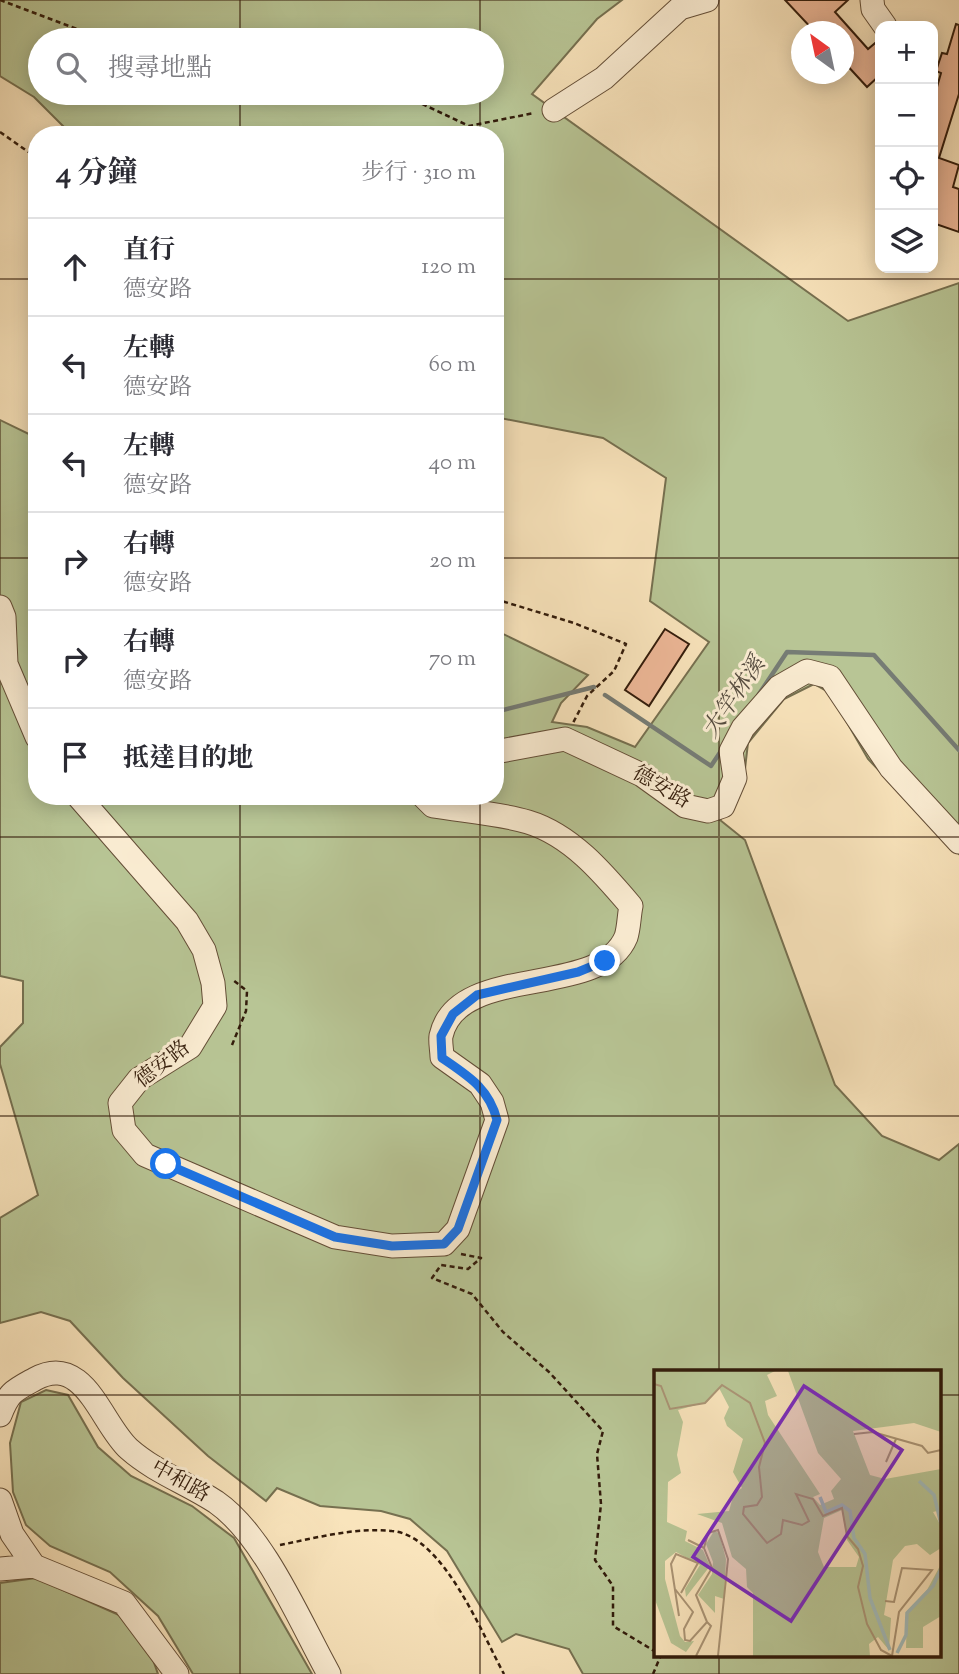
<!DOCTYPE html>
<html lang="zh-TW">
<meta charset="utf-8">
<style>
body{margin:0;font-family:"Sorts Mill Goudy","Noto Serif TC",serif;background:#f7f7f7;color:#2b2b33}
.controls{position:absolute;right:21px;top:21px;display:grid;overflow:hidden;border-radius:14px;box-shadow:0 4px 18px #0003}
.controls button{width:63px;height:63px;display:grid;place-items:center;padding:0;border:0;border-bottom:2px solid #e1e1e2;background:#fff;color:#2b2b33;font:35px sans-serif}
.compass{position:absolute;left:791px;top:21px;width:63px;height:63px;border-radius:50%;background:#fff;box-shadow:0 4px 18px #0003;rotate:327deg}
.stop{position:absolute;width:21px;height:21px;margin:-16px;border:5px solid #1a73e8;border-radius:50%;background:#fff}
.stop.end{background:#1a73e8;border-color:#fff;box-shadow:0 2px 7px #0008}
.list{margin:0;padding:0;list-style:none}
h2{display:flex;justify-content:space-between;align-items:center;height:91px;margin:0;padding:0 28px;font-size:30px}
h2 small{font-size:23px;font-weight:400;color:#7c7c81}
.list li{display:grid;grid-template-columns:46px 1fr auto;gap:21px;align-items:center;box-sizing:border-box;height:98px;padding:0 28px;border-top:2px solid #e1e1e2}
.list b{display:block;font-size:26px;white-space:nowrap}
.list p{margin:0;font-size:23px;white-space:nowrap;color:#7c7c81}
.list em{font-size:23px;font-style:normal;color:#7c7c81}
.icon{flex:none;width:38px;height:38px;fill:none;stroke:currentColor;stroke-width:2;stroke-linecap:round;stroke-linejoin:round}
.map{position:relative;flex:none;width:959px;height:1674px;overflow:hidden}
.search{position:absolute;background:#fff;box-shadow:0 4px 18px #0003;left:28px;top:28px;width:476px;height:77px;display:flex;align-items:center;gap:18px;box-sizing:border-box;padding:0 24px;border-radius:38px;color:#7c7c81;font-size:26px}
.panel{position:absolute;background:#fff;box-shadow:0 4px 18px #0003;left:28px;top:126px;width:476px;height:679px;border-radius:28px}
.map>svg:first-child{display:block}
</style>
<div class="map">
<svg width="959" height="1674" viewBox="0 0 959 1674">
<rect width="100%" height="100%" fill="#f9e4bc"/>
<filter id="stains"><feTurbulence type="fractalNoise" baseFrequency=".00286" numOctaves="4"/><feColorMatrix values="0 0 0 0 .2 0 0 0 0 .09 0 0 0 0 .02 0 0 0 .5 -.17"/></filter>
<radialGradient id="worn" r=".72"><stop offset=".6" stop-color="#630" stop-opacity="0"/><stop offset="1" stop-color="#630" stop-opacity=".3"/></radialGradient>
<path fill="#b8c595" stroke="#767050" stroke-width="2" fill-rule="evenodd" d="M 0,0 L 622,0 L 597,19 L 532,94 L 848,321 L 959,283 L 959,854 L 868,759 L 830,693 L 814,684 L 784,699 L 748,743 L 743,786 L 732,808 L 720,820 L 745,840 L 835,1085 L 882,1136 L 939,1160 L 959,1144 L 959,1674 L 583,1674 L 569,1649 L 516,1634 L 502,1642 L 447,1551 L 410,1519 L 381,1511 L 320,1506 L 277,1488 L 266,1501 L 208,1456 L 123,1378 L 70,1321 L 41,1312 L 0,1323 L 0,1218 L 38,1195 L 0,1064 L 0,1047 L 23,1023 L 23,981 L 0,976 L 0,420 L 37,438 L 37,796 L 495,796 L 495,630 L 588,675 L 561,703 L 552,722 L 587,727 L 635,747 L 709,642 L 650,601 L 666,478 L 603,438 L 495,417 L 495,135 L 72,135 L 34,97 L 0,76 ZM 40,40 L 492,40 L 492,93 L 40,93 ZM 656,1371 L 940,1371 L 940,1655 L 656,1655 Z
M 46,1390 L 68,1395 L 98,1447 L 131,1476 L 192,1506 L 234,1538 L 312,1674 L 193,1674 L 158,1616 L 110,1572 L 50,1546 L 26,1525 L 13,1492 L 10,1443 L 21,1402 Z
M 36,1578 L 119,1615 L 152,1657 L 158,1674 L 0,1674 L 0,1583 Z"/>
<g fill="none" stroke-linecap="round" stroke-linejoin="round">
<path stroke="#767c75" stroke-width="4.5" d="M 759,694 L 787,652 L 874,655 L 959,750
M 605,695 L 711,766 L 723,748
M 495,712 L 594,687"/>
</g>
<path fill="#edb797" stroke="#331c0b" stroke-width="2" d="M 785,0 L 848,0 L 835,12 L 868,49 L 880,39 L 880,75 L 867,87 L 844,62 L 844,32 L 815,32 Z
M 956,24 L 959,25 L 959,94 L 939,158 L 959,165 L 953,187 L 959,189 L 959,232 L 933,223 L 933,101 L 941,73 L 936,71 L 942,53 L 947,54 Z
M 665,629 L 689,644 L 649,706 L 625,690 Z"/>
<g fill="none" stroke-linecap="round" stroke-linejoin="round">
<g stroke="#644e37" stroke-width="25">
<path id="minor" d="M 872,0 L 873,9 L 885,26
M 554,110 L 604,78 L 680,8 L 707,0
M 0,607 L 4,617 L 6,664 L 37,737
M 495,752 L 565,739 L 642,775 L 685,806 L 708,811 L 723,806 L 735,778 L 731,751 L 743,728 L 779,687 L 807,671 L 830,677 L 891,768 L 959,842
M 78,796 L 187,921 L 204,950 L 213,983 L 215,1006 L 190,1047 L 139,1079 L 120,1103 L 124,1130 L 145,1155 L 335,1237 L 392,1246 L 444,1244 L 458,1229 L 497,1120 L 492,1102 L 480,1084 L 442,1057 C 442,1051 440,1042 441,1036 C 457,962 600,1000 626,937 C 629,928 629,915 631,906 C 603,873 571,835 528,822 C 498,813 464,811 433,806 L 423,796
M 0,1415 C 9,1392 13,1391 35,1379 C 85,1352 101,1424 129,1449 C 155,1472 187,1483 216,1502 C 264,1535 300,1622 329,1674
M 0,1500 L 12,1534 L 34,1566 L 0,1569
M 34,1566 L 124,1603 L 177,1674"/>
</g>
<path stroke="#331c0b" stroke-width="2.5" stroke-dasharray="5 3.5" stroke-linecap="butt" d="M 0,0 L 77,29 L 132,40
M 399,93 L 469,126 L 534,113
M 0,132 L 37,158
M 495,599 L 574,623 L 626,644 L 614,671 L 587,696 L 573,723
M 232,1045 L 246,1011 L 247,991 L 233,980
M 461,1254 L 481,1258 L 468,1269 L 441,1265 L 432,1278 L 472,1294 L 503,1332 L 549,1372 L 603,1431 L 597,1454 L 601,1504 L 595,1560 L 613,1586 L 613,1626 L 656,1652
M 280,1545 C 316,1538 355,1527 392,1531 C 443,1535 482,1634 504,1674
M 653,1674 L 661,1655"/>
<use href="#minor" stroke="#fbedd3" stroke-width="23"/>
</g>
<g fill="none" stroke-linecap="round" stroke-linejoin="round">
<path stroke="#1a73e8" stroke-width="9" d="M 166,1164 L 335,1237 L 392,1246 L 444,1244 L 458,1229 L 497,1120 C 489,1088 468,1076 442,1058 L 441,1036 L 453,1014 L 477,995 L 578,972 L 605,961"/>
</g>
<path fill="none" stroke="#331c0b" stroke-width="2" stroke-opacity="0.55" d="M 240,0 L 240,40M 480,0 L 480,40M 719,0 L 719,1371M 240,93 L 240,135M 480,93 L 480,135M 0,279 L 37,279M 495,279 L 959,279M 0,558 L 37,558M 495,558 L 959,558M 240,796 L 240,1674M 480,796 L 480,1674M 0,837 L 959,837M 0,1116 L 959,1116M 0,1395 L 656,1395M 940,1395 L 959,1395M 719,1655 L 719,1674"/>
<g text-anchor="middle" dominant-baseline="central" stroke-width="6" stroke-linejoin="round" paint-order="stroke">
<g font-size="21" fill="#331c0b" stroke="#fbedd3">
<text transform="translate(661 788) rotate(30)">德安路</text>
<text transform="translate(163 1065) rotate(-38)">德安路</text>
<text transform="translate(180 1482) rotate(29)">中和路</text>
</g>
<g font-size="23" font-style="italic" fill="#554c40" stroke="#fbedd3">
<text transform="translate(735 698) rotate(-56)">大竿林溪</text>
</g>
</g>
<g transform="translate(654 1370)">
<rect width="287" height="287" fill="#f9e4bc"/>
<path d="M 0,1 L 121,1 L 113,5 L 123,26 L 111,31 L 114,45 L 166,124 L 159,127 L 166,135 L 180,129 L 177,121 L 187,109 L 164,83 L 134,1 L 287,1 L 287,62 L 260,53 L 199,61 L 216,105 L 231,109 L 287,99 L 287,140 L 279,142 L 287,156 L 287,178 L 276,185 L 263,174 L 251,176 L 239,190 L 230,245 L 237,248 L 235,280 L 224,267 L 215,274 L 216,286 L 99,286 L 99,223 L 93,217 L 92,199 L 78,187 L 68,153 L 43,144 L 75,141 L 80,123 L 88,118 L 79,102 L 89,69 L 73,56 L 70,48 L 75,37 L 65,18 L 53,32 L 24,40 L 29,52 L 23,85 L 27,103 L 14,112 L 13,152 L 33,161 L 31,171 L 49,180 L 56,196 L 32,227 L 31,219 L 46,195 L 22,182 L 11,191 L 11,209 L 26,266 L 31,272 L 40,271 L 32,282 L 17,273 L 0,227 ZM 188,140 L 193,170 L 205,187 L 202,197 L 170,197 L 164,182 L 170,148 ZM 60,161 L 65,163 L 72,189 L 70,229 L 61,226 L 61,243 L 44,225 L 58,204 L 59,192 L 52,174 ZM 287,194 L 287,246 L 269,257 L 269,278 L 252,278 L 253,241 L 273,220 Z" fill="#b8c595" fill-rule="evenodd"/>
<path fill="none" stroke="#a3bcbb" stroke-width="3.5" d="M 265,111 L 280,125 L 287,154M 166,127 L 172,142 L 188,135 L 196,141 L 200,168 L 211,184 L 216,228 L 236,280M 243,283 L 252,265 L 253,243 L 279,216 L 287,199"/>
<path fill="none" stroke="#aa9475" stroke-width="2" d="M 0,14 L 7,16 L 16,39 L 51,33 L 68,15 L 96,33 L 111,73 L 105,97 L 108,127 L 103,135 L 90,137 L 89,144 L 113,173 L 127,164 L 129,150 L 148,155 L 155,151 L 142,124 L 159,129 L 169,146 L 188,138 L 193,166 L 204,179 L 209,196 L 204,217 L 213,254 L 227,280 L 238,286M 200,64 L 219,62 L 268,76 L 274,83 L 287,80M 232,92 L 242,69M 34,170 L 50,178 L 54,163 L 64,160 L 74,189 L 64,286M 50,178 L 58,198 L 42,225 L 53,252M 21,219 L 39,242 L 30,259 L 31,270 L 36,271 L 53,252 L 57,256 L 42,286M 231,231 L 240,232 L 248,198 L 278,200 L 245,242 L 238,286M 25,246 L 17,194 L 22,184 L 44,193 L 27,223"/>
<path fill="#7b2cbf" fill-opacity="0.15" stroke="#7b2cbf" stroke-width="3.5" d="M 150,16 L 248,80 L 137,251 L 39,187 Z"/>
<rect width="287" height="287" fill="none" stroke="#331c0b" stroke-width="3.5"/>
</g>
<rect width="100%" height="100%" filter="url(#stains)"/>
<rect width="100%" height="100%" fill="url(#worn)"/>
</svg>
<div class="controls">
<button>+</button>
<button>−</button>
<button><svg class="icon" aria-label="locate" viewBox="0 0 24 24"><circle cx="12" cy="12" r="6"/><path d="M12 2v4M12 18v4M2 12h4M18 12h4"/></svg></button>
<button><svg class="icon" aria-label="layers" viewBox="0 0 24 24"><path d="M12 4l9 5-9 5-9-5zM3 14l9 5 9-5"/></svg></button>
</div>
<svg class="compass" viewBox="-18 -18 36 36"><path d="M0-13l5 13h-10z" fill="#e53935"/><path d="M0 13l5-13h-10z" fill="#7c7c81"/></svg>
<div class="stop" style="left:166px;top:1164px"></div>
<div class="stop end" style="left:605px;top:961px"></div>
<div class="search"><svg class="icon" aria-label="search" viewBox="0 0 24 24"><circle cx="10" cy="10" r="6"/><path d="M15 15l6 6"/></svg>搜尋地點</div>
<section class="panel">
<h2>4 分鐘<small>步行 · 310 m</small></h2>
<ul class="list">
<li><svg class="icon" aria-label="ahead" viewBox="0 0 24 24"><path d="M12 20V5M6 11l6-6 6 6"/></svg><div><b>直行</b><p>德安路</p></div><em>120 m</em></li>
<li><svg class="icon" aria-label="left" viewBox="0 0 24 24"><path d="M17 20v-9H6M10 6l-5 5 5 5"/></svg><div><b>左轉</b><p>德安路</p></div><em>60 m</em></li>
<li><svg class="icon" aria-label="left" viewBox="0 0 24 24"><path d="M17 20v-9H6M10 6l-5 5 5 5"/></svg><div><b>左轉</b><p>德安路</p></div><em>40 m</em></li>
<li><svg class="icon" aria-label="right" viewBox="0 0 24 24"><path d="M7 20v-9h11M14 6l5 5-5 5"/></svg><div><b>右轉</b><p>德安路</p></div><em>20 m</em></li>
<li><svg class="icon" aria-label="right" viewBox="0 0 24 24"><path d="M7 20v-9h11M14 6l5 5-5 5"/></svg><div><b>右轉</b><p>德安路</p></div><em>70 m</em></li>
<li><svg class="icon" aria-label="arrive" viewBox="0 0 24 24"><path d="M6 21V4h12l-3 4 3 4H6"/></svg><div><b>抵達目的地</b></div></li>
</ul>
</section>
</div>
